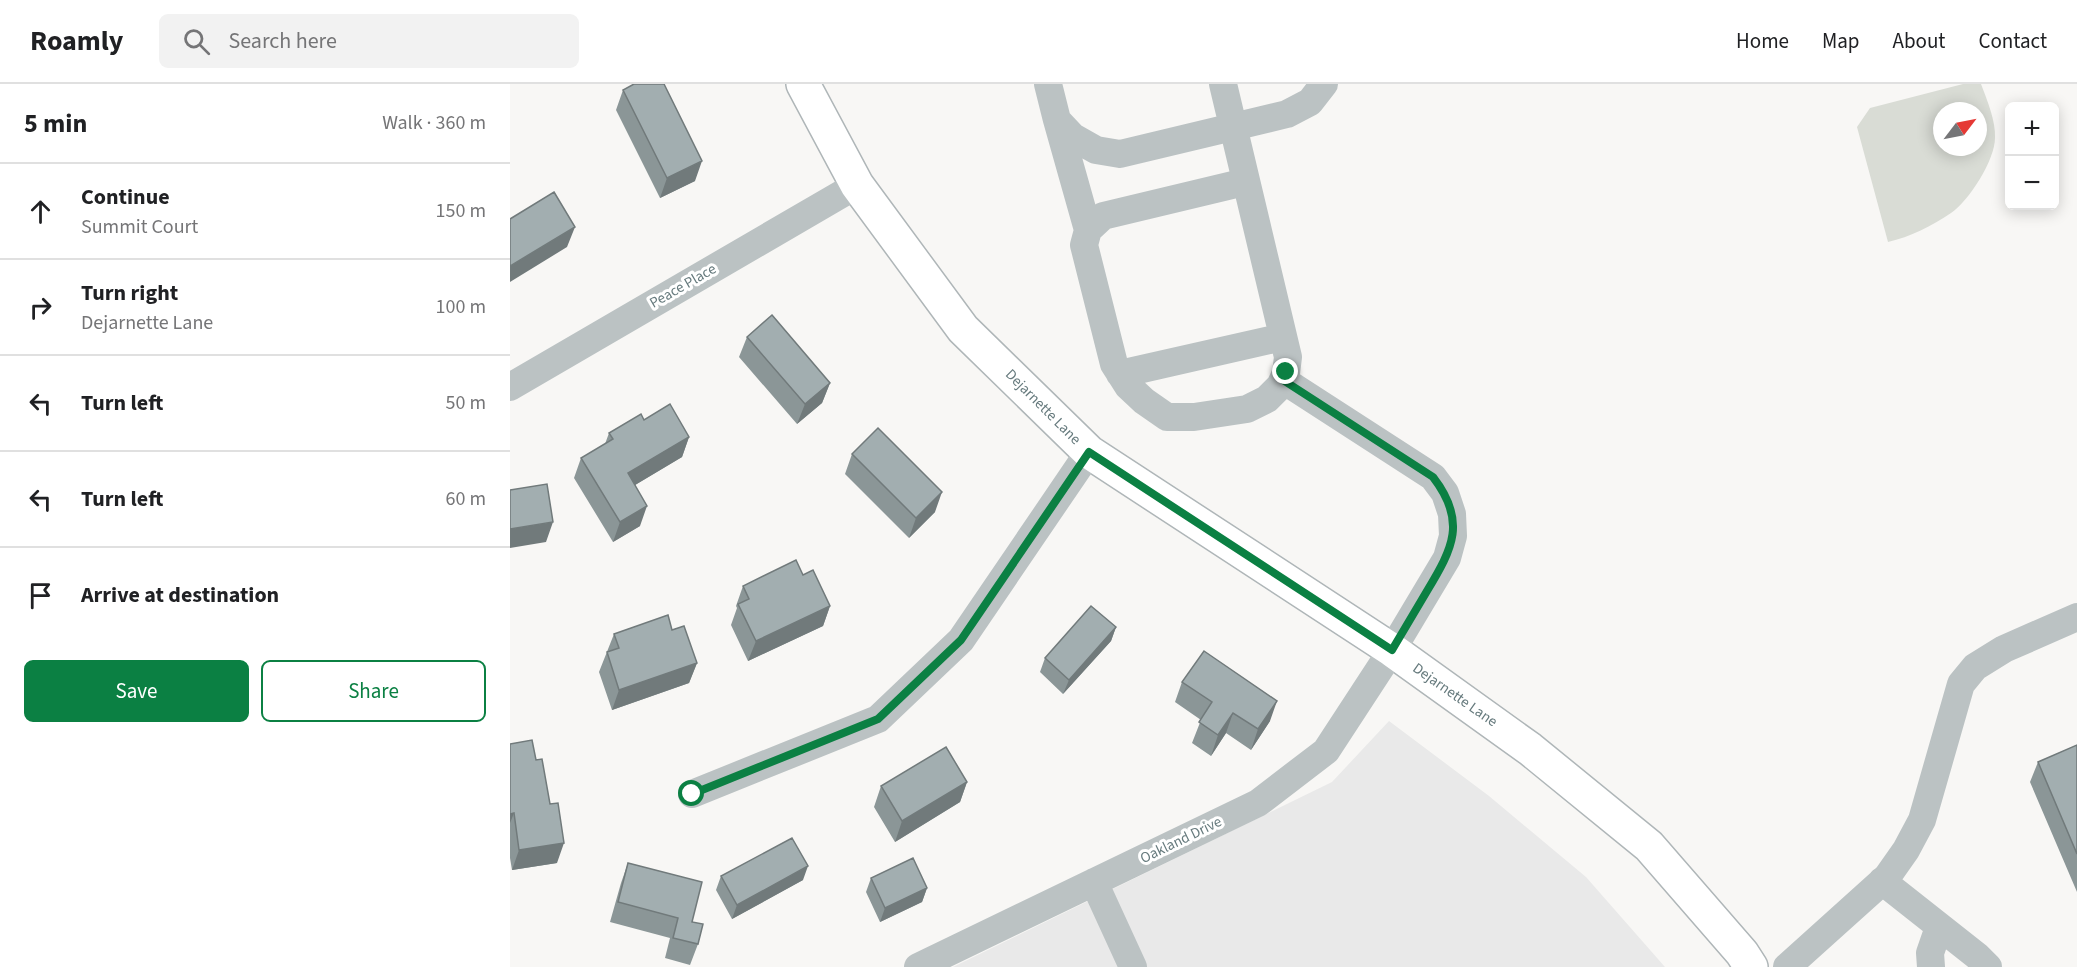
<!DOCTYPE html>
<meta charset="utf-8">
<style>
body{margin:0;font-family:"Source Sans 3",sans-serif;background:#f2f2f2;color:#202124}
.controls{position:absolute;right:18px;top:18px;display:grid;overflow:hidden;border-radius:9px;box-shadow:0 3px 15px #0003}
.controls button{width:54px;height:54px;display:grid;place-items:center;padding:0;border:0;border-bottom:2px solid #e0e0e0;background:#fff;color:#202124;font:30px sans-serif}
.compass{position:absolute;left:1423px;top:18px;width:54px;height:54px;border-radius:50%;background:#fff;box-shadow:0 3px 15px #0003;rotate:58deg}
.stop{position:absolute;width:18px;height:18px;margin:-14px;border:4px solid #0b8043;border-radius:50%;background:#fff}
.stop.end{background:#0b8043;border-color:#fff;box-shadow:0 2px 6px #0008}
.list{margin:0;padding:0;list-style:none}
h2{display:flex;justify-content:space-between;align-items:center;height:78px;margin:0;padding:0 24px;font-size:26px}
h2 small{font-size:20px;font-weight:400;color:#757577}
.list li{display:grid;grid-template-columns:39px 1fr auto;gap:18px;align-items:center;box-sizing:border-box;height:96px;padding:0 24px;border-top:2px solid #e0e0e0}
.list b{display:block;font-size:22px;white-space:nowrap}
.list p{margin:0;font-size:20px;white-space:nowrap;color:#757577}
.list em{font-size:20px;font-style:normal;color:#757577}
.actions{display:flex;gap:12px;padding:18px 24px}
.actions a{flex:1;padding:14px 0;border:2px solid #0b8043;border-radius:9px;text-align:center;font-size:21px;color:#0b8043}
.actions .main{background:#0b8043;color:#fff}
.icon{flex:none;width:33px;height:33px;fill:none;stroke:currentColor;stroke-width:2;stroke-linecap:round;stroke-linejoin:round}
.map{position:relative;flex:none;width:1567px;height:883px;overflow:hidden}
header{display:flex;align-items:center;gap:36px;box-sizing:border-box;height:84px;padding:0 30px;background:#fff;border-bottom:2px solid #e0e0e0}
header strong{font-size:28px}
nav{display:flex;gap:33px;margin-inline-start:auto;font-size:21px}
.search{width:420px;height:54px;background:#f2f2f2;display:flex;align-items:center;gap:15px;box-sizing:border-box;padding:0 21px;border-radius:9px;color:#757577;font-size:22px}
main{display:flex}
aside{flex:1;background:#fff}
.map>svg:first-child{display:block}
</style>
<header>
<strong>Roamly</strong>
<div class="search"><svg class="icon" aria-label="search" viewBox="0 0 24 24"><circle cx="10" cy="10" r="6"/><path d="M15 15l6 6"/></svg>Search here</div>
<nav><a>Home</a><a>Map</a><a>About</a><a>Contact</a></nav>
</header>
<main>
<aside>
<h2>5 min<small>Walk · 360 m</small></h2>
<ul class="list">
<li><svg class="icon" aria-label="ahead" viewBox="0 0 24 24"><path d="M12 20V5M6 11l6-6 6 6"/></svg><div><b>Continue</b><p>Summit Court</p></div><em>150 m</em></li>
<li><svg class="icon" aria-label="right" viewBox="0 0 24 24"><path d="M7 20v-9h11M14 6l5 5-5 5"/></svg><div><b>Turn right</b><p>Dejarnette Lane</p></div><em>100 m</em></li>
<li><svg class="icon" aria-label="left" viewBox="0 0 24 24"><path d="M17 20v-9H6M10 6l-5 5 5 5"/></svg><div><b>Turn left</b></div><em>50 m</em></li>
<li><svg class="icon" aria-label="left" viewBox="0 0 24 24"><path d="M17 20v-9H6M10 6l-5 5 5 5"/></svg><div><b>Turn left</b></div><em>60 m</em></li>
<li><svg class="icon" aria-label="arrive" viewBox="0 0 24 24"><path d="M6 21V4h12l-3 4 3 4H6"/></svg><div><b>Arrive at destination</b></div></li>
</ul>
<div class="actions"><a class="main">Save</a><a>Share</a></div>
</aside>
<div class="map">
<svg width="1567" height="883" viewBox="0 0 1567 883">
<rect width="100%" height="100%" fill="#f8f7f5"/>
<path fill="#e9e9e9" d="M 879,637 L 979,712 L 1076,793 L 1155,883 L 443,883 L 822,698 Z"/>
<path fill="#d9dcd5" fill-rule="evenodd" d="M 1453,0 L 1471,0 C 1477,16 1486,37 1485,54 C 1485,76 1459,117 1441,129 C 1422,142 1400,153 1378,158 L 1347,43 L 1360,24 ZM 1432,27 L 1468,27 L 1468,63 L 1432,63 Z"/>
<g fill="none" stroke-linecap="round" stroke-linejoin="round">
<g stroke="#afb6b8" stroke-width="36">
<path id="major" d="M 293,0 L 347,101 L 453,245 L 579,368 L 882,566 L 1020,665 L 1139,762 L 1232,869 L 1241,883"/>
</g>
<path stroke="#bbc2c3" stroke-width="28" d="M 538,0 L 547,36 L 563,53 L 586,66 L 610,70 L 777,30 L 800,18 L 814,0
M 713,0 L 778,273 L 776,289 L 770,302 L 757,315 L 737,325 L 684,333 L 657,333 L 634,317 L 618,302 L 604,280 L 574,161 L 578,146 L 593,132 L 735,98
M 547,36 L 578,146
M 610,290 L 773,253
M 0,303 L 347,101
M 182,710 L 368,635 L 451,556 L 579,368
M 1372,797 L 1467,872 L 1478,883
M 584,798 L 623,883
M 408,883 L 748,719 L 816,667 L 882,566 L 937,474 L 943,452 L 942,430 L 935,409 L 923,393 L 773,296
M 1277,883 L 1377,793 L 1396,766 L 1412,736 L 1451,600 L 1465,583 L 1494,565 L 1567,533
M 1421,883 L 1420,869 L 1429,843"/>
<use href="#major" stroke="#fff" stroke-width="33"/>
</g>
<path fill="#8b9697" d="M 113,6 L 185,97 L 150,114 L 106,26 Z
M 237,253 L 320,299 L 312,319 L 287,340 L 229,273 Z
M 134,336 L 179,353 L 172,373 L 125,401 L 130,442 L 103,458 L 64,394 L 71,374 L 95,360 L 99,349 Z
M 342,370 L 425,428 L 399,454 L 335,390 Z
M 293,491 L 320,522 L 313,542 L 238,577 L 221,541 L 227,524 L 226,522 L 233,502 Z
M 606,543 L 601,557 L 553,610 L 530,588 L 535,574 Z
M 162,546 L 187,579 L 179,599 L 102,626 L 89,588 L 104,550 Z
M 672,598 L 760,637 L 741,666 L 716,649 L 701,672 L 682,659 L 691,636 L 665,618 Z
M 0,660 L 26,676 L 47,779 L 2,786 L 0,774 Z
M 1567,661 L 1567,808 L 1520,698 L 1528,678 Z
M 457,698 L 450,718 L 385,758 L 364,723 L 371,702 Z
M 118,779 L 182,838 L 188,860 L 180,881 L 155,874 L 160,854 L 100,838 L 111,799 Z
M 211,792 L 293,796 L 222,835 L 206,806 Z
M 361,794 L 417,804 L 412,818 L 370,838 L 356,808 Z"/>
<path fill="#717a7b" d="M 192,77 L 185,97 L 150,114 L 157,94 Z
M 65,143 L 57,163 L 0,198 L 0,182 Z
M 320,299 L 312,319 L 287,340 L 295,320 Z
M 179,353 L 172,373 L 110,410 L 118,389 Z
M 432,408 L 425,428 L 399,454 L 406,434 Z
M 137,422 L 130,442 L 103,458 L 110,438 Z
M 43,438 L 36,458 L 0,464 L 0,445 Z
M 320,522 L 313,542 L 238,577 L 246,557 Z
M 606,543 L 601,557 L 553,610 L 559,596 Z
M 187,579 L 179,599 L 102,626 L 109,606 Z
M 767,617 L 760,637 L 741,666 L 748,645 Z
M 723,629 L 716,649 L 701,672 L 708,651 Z
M 457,698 L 450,718 L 385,758 L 392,737 Z
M 4,729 L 0,739 L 0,730 Z
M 54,759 L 47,779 L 2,786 L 9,766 Z
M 298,782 L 293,796 L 222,835 L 227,821 Z
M 417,804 L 412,818 L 370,838 L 375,824 Z"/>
<path fill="#a2aeb0" stroke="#717a7b" stroke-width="1.5" d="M 124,0 L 154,0 L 192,77 L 157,94 L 113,6 Z
M 44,108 L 65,143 L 0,182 L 0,135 Z
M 262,231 L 320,299 L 295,320 L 237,253 Z
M 160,320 L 179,353 L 118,389 L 137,422 L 110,438 L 71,374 L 103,355 L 99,349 L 131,330 L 134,336 Z
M 368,344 L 432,408 L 406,434 L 342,370 Z
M 37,400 L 43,438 L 0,445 L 0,406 Z
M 286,476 L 293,491 L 303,486 L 320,522 L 246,557 L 228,520 L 239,515 L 233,502 Z
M 581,522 L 606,543 L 559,596 L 535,574 Z
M 158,531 L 162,546 L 174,542 L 187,579 L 109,606 L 97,568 L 109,564 L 104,550 Z
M 694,567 L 767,617 L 748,645 L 723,629 L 708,651 L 689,638 L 702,618 L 672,598 Z
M 22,656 L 26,676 L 32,675 L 40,720 L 48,719 L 54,759 L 9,766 L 4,729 L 0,730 L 0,660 Z
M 1567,661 L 1567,770 L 1528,678 Z
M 436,663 L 457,698 L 392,737 L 371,702 Z
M 282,754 L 298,782 L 227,821 L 211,792 Z
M 403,774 L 417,804 L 375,824 L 361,794 Z
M 118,779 L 192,798 L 182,838 L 193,840 L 188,860 L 163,854 L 168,834 L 108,818 Z"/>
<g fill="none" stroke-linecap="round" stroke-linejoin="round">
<path stroke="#0b8043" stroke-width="8" d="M 182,710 L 368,635 L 451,556 L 579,368 L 882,566 C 894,546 905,527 917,507 C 943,464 957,437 923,393 L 773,296 L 776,288"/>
</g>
<g text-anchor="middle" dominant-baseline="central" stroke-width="6" stroke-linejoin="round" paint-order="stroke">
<g font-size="15" fill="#667a7d" stroke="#fff">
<text transform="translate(173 202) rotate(-30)">Peace Place</text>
<text transform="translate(533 323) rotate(45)">Dejarnette Lane</text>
<text transform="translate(945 611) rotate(35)">Dejarnette Lane</text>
<text transform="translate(671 756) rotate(-26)">Oakland Drive</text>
</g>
</g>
</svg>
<div class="controls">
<button>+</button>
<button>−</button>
</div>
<svg class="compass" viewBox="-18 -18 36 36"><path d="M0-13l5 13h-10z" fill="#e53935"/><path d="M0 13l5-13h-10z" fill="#757577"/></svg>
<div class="stop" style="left:182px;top:710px"></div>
<div class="stop end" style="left:776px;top:288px"></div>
</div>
</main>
